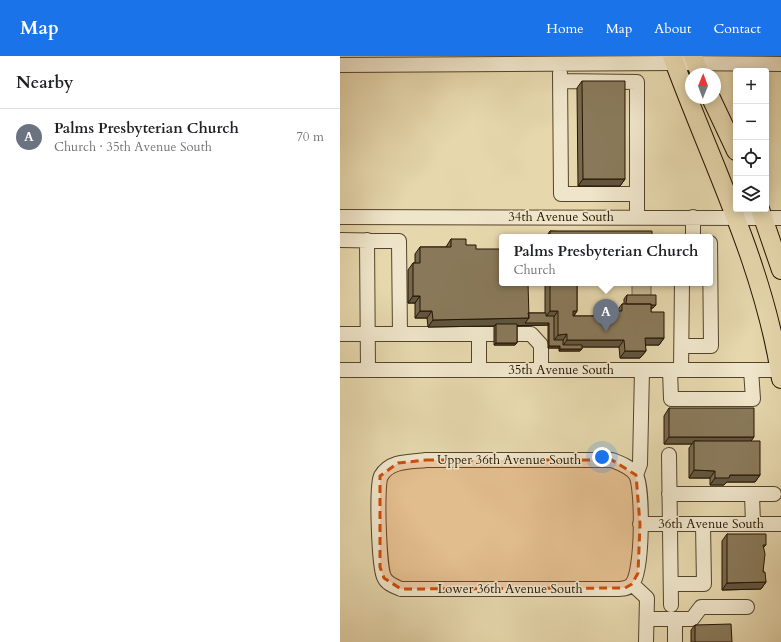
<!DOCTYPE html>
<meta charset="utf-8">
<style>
body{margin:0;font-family:Cardo,serif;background:#f2f2f2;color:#202124}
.controls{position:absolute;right:12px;top:12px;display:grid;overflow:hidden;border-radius:4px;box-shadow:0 2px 10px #0003}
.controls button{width:36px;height:36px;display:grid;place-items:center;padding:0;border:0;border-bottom:1px solid #e0e0e0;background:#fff;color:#202124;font:20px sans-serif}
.compass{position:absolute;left:345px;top:12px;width:36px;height:36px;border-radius:50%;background:#fff;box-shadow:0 2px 10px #0003;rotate:1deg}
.you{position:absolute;left:262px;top:401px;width:14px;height:14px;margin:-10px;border:3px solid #fff;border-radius:50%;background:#1a73e8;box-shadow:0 0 0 6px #1a73e833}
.badge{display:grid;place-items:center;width:26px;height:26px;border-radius:50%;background:#1a73e8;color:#fff;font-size:13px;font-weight:700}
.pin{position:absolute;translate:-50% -33px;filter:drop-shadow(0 1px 2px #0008)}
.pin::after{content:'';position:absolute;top:21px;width:14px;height:12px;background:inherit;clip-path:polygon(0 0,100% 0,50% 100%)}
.popup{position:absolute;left:159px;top:178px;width:214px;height:52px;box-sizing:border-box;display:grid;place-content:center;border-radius:4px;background:#fff;filter:drop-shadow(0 1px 3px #0005);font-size:13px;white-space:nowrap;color:#757577}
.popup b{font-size:15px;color:#202124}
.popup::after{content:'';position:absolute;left:50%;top:100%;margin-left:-8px;border:8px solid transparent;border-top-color:#fff}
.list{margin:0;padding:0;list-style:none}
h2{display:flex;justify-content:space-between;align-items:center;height:52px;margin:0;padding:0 16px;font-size:17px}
h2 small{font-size:13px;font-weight:400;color:#757577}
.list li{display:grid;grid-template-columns:26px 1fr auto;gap:12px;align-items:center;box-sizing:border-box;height:56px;padding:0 16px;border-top:1px solid #e0e0e0}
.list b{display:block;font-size:15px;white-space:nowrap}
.list p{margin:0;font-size:13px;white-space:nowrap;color:#757577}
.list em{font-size:13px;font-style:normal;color:#757577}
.icon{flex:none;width:22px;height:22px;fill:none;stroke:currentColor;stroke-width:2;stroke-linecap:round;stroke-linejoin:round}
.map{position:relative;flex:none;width:441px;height:586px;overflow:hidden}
header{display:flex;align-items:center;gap:24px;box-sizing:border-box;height:56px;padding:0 20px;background:#1a73e8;color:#fff}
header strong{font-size:19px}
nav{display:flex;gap:22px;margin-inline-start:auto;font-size:14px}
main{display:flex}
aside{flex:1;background:#fff}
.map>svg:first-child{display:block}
</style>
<header>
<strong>Map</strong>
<nav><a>Home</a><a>Map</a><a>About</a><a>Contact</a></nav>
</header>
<main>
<aside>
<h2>Nearby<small></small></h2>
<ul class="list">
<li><span class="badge" style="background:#6b7280">A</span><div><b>Palms Presbyterian Church</b><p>Church · 35th Avenue South</p></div><em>70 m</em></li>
</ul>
</aside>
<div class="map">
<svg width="441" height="586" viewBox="0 0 441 586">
<rect width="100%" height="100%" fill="#e6d7ad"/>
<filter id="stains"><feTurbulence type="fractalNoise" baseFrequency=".005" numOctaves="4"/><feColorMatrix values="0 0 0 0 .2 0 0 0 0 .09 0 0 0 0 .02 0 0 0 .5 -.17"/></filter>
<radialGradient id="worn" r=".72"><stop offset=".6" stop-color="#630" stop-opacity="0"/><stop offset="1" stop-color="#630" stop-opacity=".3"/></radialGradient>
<path fill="#c5b690" stroke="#746448" d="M 292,227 L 311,227 L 311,243 L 292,243 Z"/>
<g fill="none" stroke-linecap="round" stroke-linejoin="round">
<g stroke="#54442b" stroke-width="16">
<path id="minor" d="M 0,9 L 334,7 L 441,8
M 220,17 L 221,138 L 297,138
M 220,25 L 297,26 L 297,161
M 0,161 L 441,162
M 353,161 L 353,181
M 0,184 L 59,185 L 60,278
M 27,184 L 28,314
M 0,278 L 154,278
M 175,278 L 191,278 L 201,289 L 201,314
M 342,290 L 371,290 L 370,187
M 0,314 L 441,314
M 139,314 L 139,278
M 330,314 L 331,343 L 413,343 L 411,314
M 341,314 L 342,227
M 329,399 L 331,549
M 86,404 L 272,404 C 280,407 291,411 296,419 C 303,432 303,516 292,528 C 288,533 282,533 275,533 L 61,533 C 54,530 47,528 44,521 C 39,511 36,429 41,420 C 50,404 71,406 86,404 Z
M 296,419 L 300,408 L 302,314
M 329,438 L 434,438
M 412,438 L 413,468
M 300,468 L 441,468
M 292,528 L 307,542 L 306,586
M 331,528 L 364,528 L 363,468
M 307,563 L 352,563 L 361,551 L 407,551
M 335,563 L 335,586"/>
</g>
<g stroke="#241300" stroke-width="20">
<path id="major" d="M 332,0 C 371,107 424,209 441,323
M 353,0 L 360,18
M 371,42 L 396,95
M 420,153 L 441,214"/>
</g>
<use href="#minor" stroke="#efe5ca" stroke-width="14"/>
<use href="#major" stroke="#e6d7ad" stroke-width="18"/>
</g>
<path fill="#76684d" stroke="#241300" d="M 242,25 L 285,123 L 280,130 L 238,130 L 237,32 Z
M 210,175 L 312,181 L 206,181 Z
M 111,183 L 136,193 L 188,257 L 205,257 L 205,227 L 237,227 L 237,255 L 234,260 L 253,260 L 256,255 L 277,255 L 282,248 L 284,248 L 284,243 L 287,239 L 313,252 L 311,252 L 311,256 L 324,282 L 319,289 L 305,289 L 306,295 L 300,302 L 280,302 L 279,291 L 242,291 L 242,293 L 240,295 L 219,295 L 219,292 L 208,292 L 208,269 L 177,270 L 177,287 L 175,289 L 154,289 L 154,270 L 88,271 L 87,262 L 75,262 L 75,247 L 68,247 L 68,214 L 73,207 L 75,207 L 75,198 L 80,191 L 106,191 Z
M 329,352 L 411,385 L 420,419 L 415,426 L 387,426 L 384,429 L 370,429 L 370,422 L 349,422 L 349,392 L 352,388 L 324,388 L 324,360 Z
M 387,478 L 426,489 L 423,492 L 423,516 L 426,526 L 421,533 L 382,534 L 382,485 Z
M 355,569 L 392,586 L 351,586 L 351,574 Z"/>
<path fill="#60553f" stroke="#241300" d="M 243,123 L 285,123 L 280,130 L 238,130 Z
M 73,240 L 80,240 L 75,247 L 68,247 Z
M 286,248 L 316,249 L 313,252 L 284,252 Z
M 80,255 L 92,255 L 87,262 L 75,262 Z
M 210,255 L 218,255 L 213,262 L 205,262 Z
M 233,255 L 237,255 L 232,262 Z
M 189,262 L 209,267 L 208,269 L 156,270 L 156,268 L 154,270 L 88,271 L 93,264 Z
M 227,278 L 222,286 L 213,286 L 218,279 Z
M 305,282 L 324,282 L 319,289 L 300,289 Z
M 227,284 L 284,284 L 279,291 L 222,291 Z
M 156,287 L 177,287 L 175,289 L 154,289 Z
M 209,290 L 220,290 L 219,292 L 208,292 Z
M 220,293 L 242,293 L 240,295 L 219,295 Z
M 285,295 L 306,295 L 300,302 L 280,302 Z
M 329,381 L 414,381 L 409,388 L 354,385 L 352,388 L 324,388 Z
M 354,414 L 375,415 L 370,422 L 349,422 Z
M 390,419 L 420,419 L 415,426 L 387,426 L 384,429 L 370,429 L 375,422 Z
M 426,526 L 421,533 L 382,534 L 387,527 Z"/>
<path fill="#89795a" stroke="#241300" d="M 242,25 L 285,25 L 285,123 L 243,123 Z
M 210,175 L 312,175 L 312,181 L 210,181 Z
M 111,183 L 126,183 L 126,189 L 136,189 L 136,193 L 162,193 L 162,227 L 188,227 L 189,262 L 93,264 L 92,255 L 80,255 L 80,240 L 73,240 L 73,207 L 80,207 L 80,191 L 111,191 Z
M 210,227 L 237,227 L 237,255 L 233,255 L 233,260 L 256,260 L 256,255 L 282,255 L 282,248 L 311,248 L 311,256 L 324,256 L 324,282 L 305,282 L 306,295 L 285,295 L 284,284 L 227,284 L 227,278 L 218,279 L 218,255 L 210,255 Z
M 287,239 L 316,239 L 316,249 L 311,249 L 311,248 L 286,248 Z
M 188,257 L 206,257 L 206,260 L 214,260 L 214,284 L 223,284 L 223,289 L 242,289 L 242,293 L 220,293 L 220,290 L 209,290 L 209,267 L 185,267 L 189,262 Z
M 156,268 L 177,268 L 177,287 L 156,287 Z
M 329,352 L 414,352 L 414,381 L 329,381 Z
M 354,385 L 420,385 L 420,419 L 390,419 L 389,422 L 375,422 L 375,415 L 354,414 Z
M 387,478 L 426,478 L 426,489 L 423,489 L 425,498 L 423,516 L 425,516 L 426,526 L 387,527 Z
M 391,568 L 392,586 L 355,586 L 355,569 Z"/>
<path fill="#cb4e0a" fill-opacity="0.2" stroke="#cb4e0a" stroke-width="3" stroke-dasharray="8 5" stroke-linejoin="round" d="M 86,404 L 272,404 L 296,419 L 300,468 L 298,517 L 292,528 L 285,532 L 61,533 L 44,522 L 40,511 L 40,420 L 58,407 Z"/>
<g text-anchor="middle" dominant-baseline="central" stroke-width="3" stroke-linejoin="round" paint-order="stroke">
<g font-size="13" fill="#241300" stroke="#efe5ca">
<text x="221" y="161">34th Avenue South</text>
<text x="221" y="314">35th Avenue South</text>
<text x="169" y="404">Upper 36th Avenue South</text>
<text x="371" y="468">36th Avenue South</text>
<text x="170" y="533">Lower 36th Avenue South</text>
</g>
</g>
<rect width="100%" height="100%" filter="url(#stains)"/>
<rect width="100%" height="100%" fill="url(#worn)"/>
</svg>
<div class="controls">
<button>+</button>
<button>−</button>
<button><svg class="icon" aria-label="locate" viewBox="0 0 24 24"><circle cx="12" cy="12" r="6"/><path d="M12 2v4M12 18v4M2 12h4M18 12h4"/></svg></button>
<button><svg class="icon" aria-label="layers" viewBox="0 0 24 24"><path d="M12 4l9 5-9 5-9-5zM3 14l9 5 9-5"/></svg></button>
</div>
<svg class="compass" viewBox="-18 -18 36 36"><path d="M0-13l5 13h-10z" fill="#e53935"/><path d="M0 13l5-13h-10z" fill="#757577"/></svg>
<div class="you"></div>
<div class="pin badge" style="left:266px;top:276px;background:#6b7280">A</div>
<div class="popup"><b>Palms Presbyterian Church</b>Church</div>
</div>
</main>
